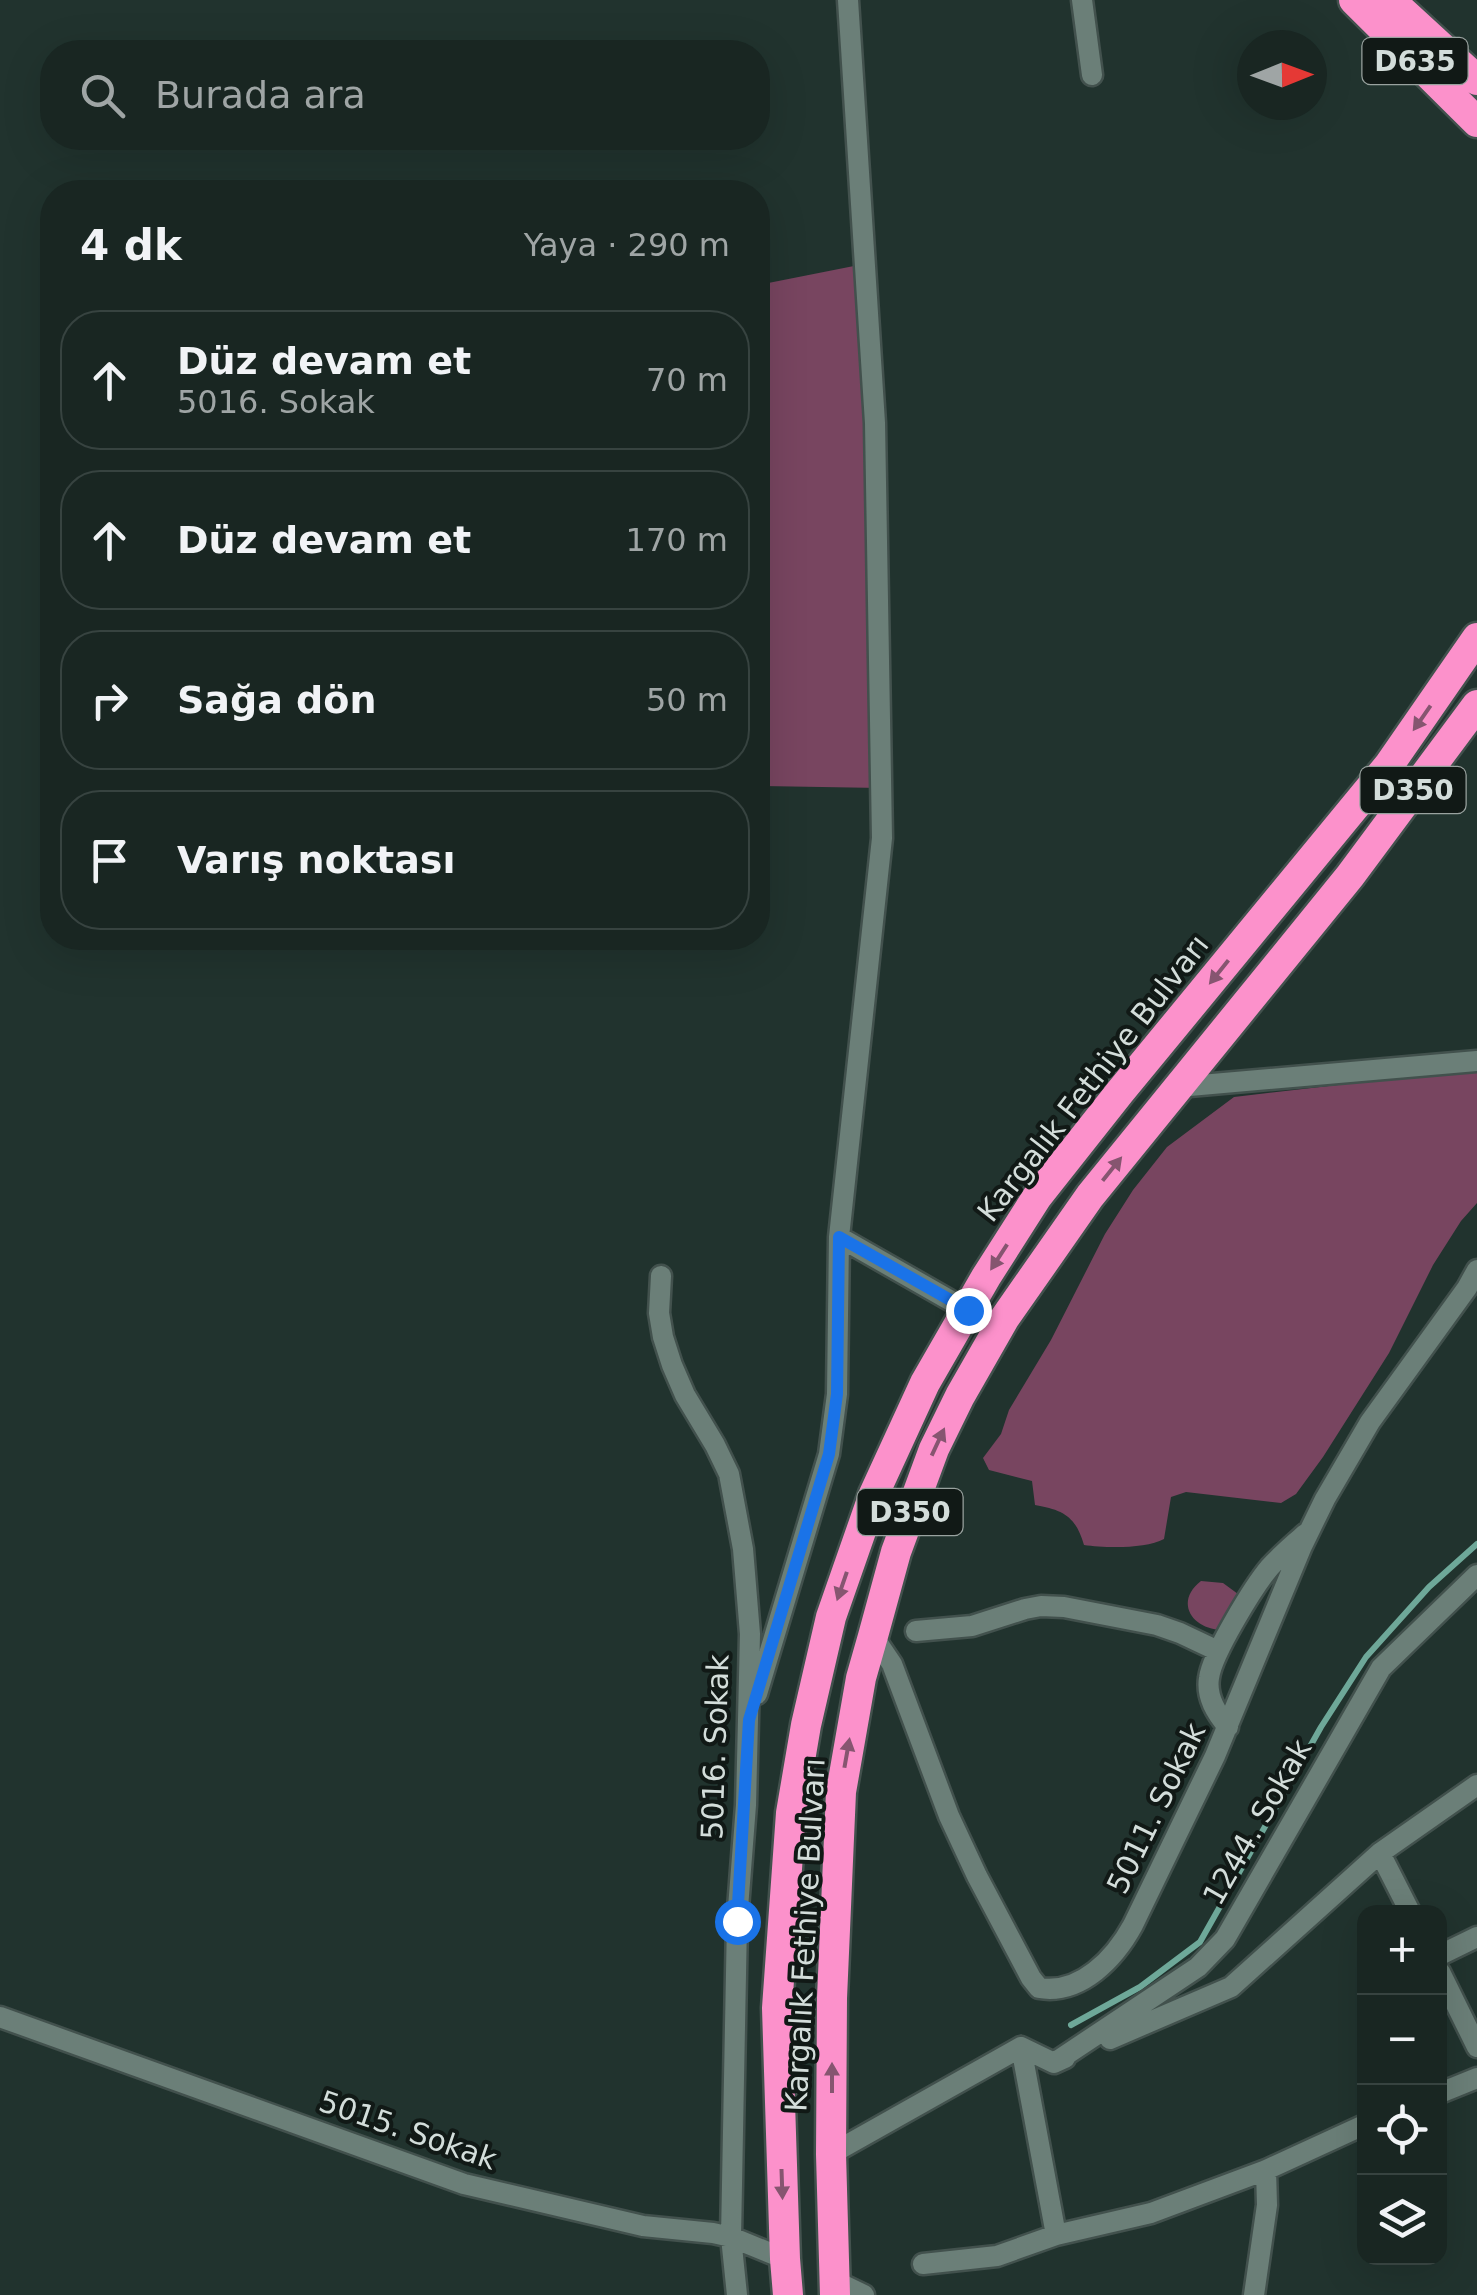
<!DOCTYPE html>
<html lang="tr">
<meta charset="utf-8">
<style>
body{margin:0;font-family:"DejaVu Sans",sans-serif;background:#222e2a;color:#f1f3f6}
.controls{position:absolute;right:30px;bottom:30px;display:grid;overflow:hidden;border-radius:20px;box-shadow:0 10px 40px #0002}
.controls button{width:90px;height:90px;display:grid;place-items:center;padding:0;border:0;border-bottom:2px solid #374340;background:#192622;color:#f1f3f6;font:50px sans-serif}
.compass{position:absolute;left:1237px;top:30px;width:90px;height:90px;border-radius:50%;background:#192622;box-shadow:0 10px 40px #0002;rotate:89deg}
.stop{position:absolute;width:30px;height:30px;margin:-22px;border:8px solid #1a73e8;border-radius:50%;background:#fff}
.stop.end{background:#1a73e8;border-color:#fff;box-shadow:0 2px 10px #0008}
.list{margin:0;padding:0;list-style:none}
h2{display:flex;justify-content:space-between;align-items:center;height:130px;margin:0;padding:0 40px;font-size:42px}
h2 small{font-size:32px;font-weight:400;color:#9fa5a5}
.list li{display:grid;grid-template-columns:65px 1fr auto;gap:30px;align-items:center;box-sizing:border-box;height:140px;margin:0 20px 20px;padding:0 20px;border:2px solid #374340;border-radius:40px}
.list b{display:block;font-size:38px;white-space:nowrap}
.list p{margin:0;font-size:32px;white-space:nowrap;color:#9fa5a5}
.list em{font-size:32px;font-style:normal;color:#9fa5a5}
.icon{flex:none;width:55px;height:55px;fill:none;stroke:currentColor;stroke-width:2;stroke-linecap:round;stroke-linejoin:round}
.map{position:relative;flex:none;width:1477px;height:2295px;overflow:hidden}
.search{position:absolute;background:#192622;box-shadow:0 10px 40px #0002;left:40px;top:40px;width:730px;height:110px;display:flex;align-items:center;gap:25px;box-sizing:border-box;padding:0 35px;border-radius:40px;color:#9fa5a5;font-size:38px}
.panel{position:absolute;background:#192622;box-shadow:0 10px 40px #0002;left:40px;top:180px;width:730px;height:770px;border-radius:40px}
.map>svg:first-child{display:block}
</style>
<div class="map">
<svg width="1477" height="2295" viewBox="0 0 1477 2295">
<rect width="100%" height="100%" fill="#21332e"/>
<path fill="#784560" d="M 864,264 L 881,788 L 758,786 L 758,285 Z
M 1477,1069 L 1477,1203 L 1461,1221 L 1433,1265 L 1389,1353 L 1323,1457 L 1296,1494 L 1281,1503 L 1186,1492 L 1171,1497 L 1164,1539 C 1146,1549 1105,1548 1084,1545 C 1076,1517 1064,1510 1035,1505 L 1032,1481 L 989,1470 L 983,1458 L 1001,1434 L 1009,1410 L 1051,1340 L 1105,1234 L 1133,1190 L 1167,1147 L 1234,1097 Z
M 1201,1581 L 1223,1583 L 1238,1594 L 1236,1610 L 1222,1630 C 1192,1629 1174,1602 1201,1581 Z"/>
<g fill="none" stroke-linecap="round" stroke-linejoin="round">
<path stroke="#6ea899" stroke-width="6" d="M 1071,2025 L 1140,1987 L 1200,1942 L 1321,1727 L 1366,1657 L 1429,1587 L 1477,1544"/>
<g stroke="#42514d" stroke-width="25">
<path id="minor" d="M 848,0 L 875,423 L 882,838 L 839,1237 L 967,1310
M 1082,0 L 1092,75
M 1178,1087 L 1477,1061
M 661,1276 L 659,1313 L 663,1337 L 672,1365 L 685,1395 L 715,1445 L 729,1474 L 743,1549 L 750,1634 L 746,1805 L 737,1921 L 731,2237 L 737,2295
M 916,1631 L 972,1626 L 1025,1609 L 1041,1606 L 1064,1607 L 1157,1625 L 1180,1633 L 1218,1651
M 873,1636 L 892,1664 L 949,1816 L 977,1876 L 1031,1978 L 1039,1988 C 1081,1995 1115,1958 1133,1925 L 1215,1756 L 1302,1546 L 1325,1499 L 1370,1422 L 1467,1288 L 1477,1270
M 757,1694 L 829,1454 L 837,1394 L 839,1237
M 1228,1727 C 1216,1713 1206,1697 1209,1678 C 1212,1654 1254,1586 1270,1567 C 1281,1555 1293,1545 1305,1534
M 1380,1853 L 1410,1912
M 1440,1955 L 1477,1937
M 1440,1972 L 1477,2047
M 0,2017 L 464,2184 L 643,2226 L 713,2233 L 731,2237 L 785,2259
M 1110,2039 L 1231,1987 L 1380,1853 L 1477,1785
M 1021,2047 L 1054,2063 L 1065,2058
M 1021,2047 L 1056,2235
M 1054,2063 L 1198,1967 L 1225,1939 L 1381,1668 L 1477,1575
M 1440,2093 L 1477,2078
M 831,2154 L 1021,2047
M 923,2264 L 997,2256 L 1056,2235 L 1151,2213 L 1266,2170 L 1364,2125
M 833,2280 L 864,2295
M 1254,2295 L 1267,2205 L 1266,2170"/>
</g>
<g stroke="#42514d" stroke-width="35">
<path id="highway" d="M 1354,0 L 1477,122
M 1390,0 L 1477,80
M 788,2295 L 785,2259 L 777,2008 L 791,1813 L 806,1725 L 831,1617 L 874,1494 L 925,1383 L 986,1277 L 1037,1197 L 1120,1092 L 1389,765 L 1477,638
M 835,2295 L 831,2154 L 832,1998 L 841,1792 L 861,1678 L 873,1636 L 896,1552 L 934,1449 L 960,1396 L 1004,1319 L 1090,1196 L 1350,876 L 1477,705"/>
</g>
<use href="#minor" stroke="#6b7f78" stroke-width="20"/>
<use href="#highway" stroke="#fc91cb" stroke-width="30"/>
</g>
<defs><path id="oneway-solid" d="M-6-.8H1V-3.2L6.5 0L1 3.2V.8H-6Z" transform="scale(2.5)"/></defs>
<g fill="#865570">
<use href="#oneway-solid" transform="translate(1422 718) rotate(125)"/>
<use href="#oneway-solid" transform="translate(1219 972) rotate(129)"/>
<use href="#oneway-solid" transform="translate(1112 1169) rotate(-51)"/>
<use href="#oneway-solid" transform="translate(999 1257) rotate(123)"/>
<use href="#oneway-solid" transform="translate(938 1442) rotate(-65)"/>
<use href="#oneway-solid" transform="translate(842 1586) rotate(109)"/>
<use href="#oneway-solid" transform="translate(847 1753) rotate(-80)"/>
<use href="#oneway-solid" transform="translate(832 2078) rotate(-90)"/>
<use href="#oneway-solid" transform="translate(782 2184) rotate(88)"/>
</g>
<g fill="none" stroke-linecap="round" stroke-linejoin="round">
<path stroke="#1a73e8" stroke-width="12" d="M 737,1921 L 749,1720 L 829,1454 L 837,1394 L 839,1237 L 968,1310"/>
</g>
<g text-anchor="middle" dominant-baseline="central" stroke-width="8" stroke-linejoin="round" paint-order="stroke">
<g fill="#111916" stroke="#99a29f" stroke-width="2.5">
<rect x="1362.5" y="38" width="105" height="46" rx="8"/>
<rect x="1360.5" y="767" width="105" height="46" rx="8"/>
<rect x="857.5" y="1489" width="105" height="46" rx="8"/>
</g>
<g font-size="28" font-weight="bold" fill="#d3ddda">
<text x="1415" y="61">D635</text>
<text x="1413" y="790">D350</text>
<text x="910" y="1512">D350</text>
</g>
<g font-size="30" fill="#d3ddda" stroke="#111916">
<text transform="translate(1093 1078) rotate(-52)">Kargalık Fethiye Bulvarı</text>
<text transform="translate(715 1747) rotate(-88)">5016. Sokak</text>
<text transform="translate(1156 1808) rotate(-64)">5011. Sokak</text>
<text transform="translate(1257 1822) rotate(-60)">1244. Sokak</text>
<text transform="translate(805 1935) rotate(-87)">Kargalık Fethiye Bulvarı</text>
<text transform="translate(408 2130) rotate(19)">5015. Sokak</text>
</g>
</g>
</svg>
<div class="controls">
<button>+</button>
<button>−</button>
<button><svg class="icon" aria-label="locate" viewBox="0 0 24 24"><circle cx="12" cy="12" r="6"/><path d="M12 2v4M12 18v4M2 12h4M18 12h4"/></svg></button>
<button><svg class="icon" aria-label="layers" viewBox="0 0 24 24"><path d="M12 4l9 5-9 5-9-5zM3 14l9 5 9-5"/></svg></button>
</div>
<svg class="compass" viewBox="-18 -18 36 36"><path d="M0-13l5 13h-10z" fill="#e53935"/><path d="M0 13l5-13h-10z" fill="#9fa5a5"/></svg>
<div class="stop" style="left:737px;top:1921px"></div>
<div class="stop end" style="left:968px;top:1310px"></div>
<div class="search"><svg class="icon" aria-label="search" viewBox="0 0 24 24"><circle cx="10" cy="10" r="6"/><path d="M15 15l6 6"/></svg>Burada ara</div>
<section class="panel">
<h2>4 dk<small>Yaya · 290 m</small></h2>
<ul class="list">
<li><svg class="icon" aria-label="ahead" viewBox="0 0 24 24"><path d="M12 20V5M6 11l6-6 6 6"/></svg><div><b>Düz devam et</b><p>5016. Sokak</p></div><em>70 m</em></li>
<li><svg class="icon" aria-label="ahead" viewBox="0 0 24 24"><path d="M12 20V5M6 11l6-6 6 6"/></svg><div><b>Düz devam et</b></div><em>170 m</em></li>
<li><svg class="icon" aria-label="right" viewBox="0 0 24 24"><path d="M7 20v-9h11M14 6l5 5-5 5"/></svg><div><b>Sağa dön</b></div><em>50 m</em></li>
<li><svg class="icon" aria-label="arrive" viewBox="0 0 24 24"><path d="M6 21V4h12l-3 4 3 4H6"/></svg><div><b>Varış noktası</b></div></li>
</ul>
</section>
</div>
